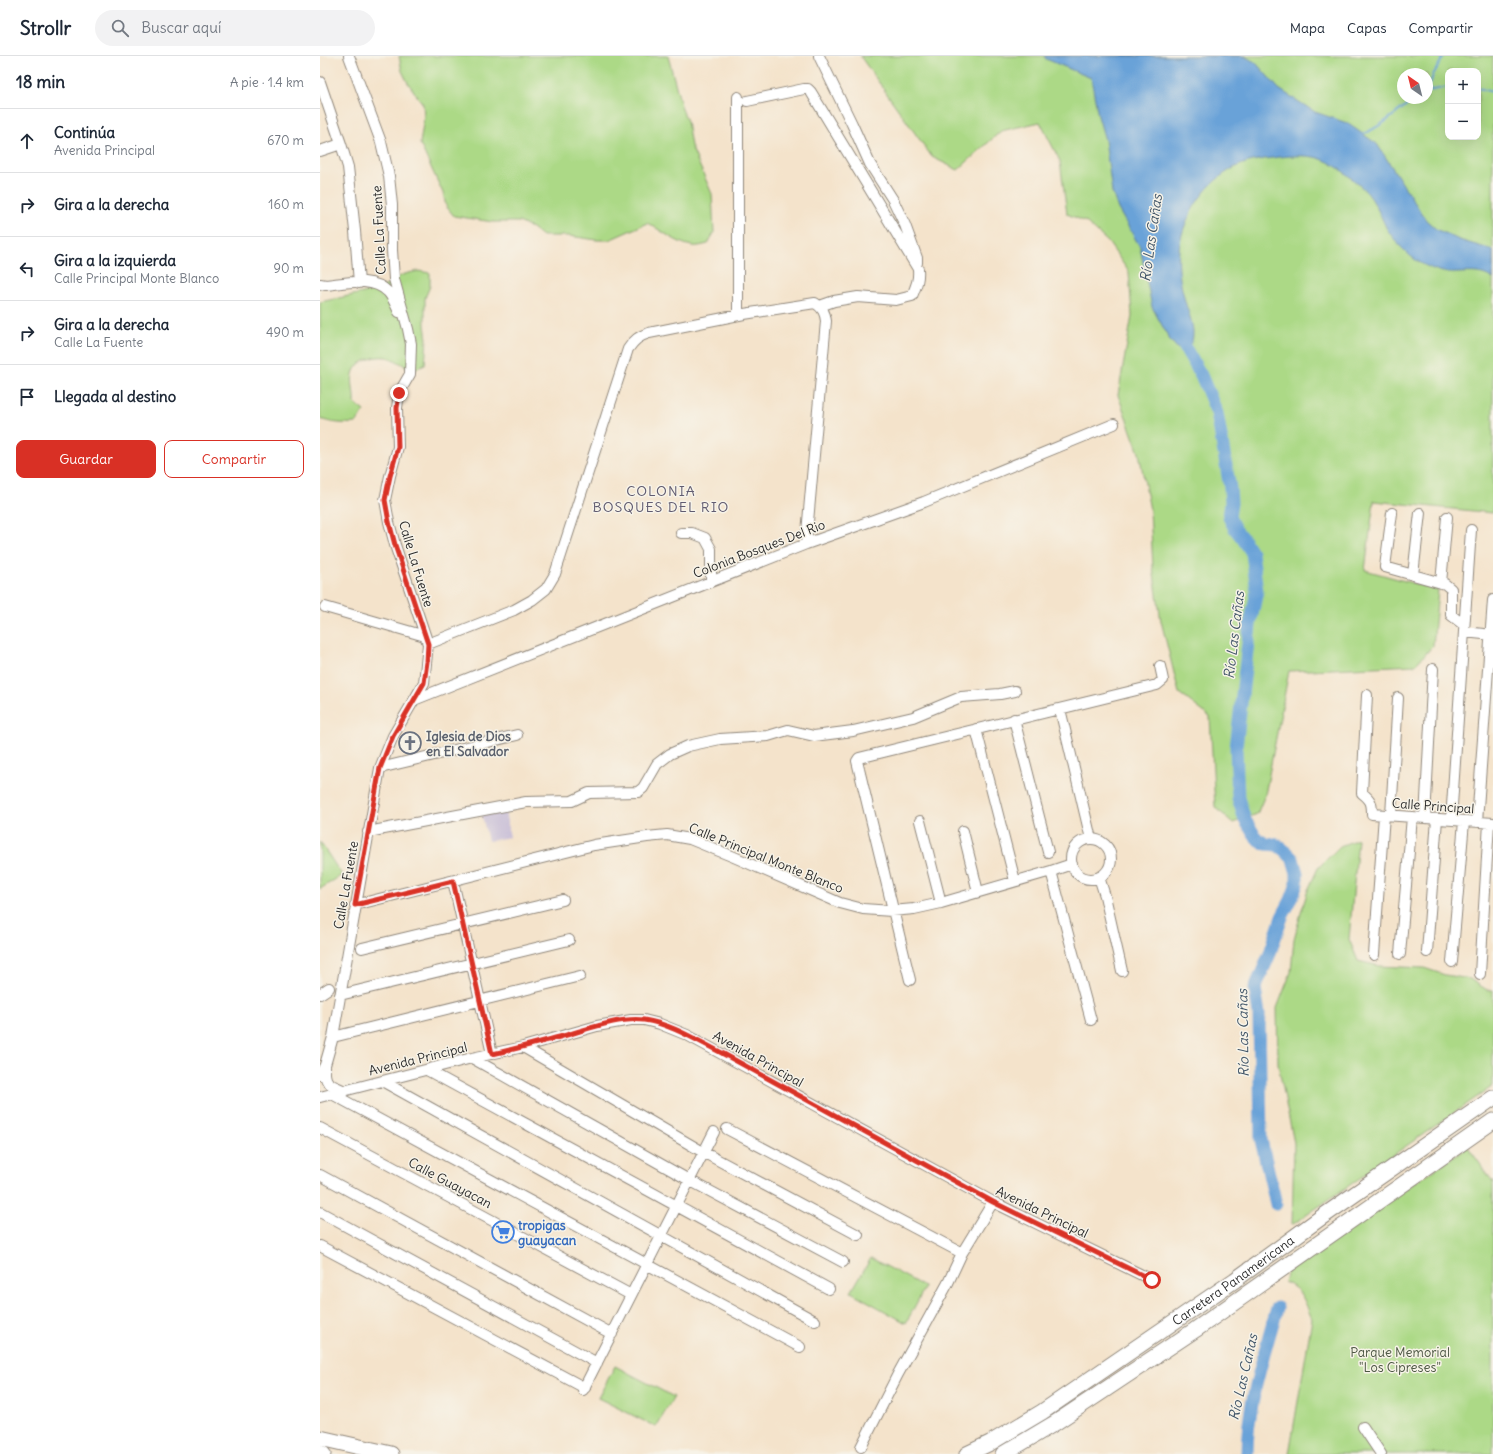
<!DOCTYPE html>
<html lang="es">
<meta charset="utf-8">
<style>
body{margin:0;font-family:Delius,sans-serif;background:#f2f2f3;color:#1f2937}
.controls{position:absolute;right:12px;top:12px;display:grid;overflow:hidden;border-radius:8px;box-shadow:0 4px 16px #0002}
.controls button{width:36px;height:36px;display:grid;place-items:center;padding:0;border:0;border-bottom:1px solid #e0e1e3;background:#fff;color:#1f2937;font:20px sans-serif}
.compass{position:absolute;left:1077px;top:12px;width:36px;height:36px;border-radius:50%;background:#fff;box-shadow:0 4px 16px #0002;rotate:325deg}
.stop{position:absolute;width:12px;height:12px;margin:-9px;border:3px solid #d93025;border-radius:50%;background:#fff}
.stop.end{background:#d93025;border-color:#fff;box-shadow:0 1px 4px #0008}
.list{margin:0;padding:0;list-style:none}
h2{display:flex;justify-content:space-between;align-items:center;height:52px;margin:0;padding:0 16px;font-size:17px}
h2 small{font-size:13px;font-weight:400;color:#747a83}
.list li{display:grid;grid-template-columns:26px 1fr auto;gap:12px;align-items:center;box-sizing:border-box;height:64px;padding:0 16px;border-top:1px solid #e0e1e3}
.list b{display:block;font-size:15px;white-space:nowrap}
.list p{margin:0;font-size:13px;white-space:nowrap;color:#747a83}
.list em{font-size:13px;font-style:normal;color:#747a83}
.actions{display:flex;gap:8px;padding:12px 16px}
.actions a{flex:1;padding:9px 0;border:1px solid #d93025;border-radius:8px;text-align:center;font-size:14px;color:#d93025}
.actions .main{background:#d93025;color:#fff}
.icon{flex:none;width:22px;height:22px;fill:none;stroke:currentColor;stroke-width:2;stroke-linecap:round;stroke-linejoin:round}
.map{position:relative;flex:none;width:1173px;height:1398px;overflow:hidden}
header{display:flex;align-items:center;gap:24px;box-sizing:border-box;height:56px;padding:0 20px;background:#fff;border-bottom:1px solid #e0e1e3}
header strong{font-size:19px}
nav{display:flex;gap:22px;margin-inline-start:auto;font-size:14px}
.search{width:280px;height:36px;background:#f2f2f3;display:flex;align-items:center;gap:10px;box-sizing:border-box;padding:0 14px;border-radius:22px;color:#747a83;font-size:15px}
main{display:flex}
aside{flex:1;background:#fff}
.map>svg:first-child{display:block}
</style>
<header>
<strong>Strollr</strong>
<div class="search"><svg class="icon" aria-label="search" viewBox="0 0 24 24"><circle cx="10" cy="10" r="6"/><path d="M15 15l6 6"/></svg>Buscar aquí</div>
<nav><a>Mapa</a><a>Capas</a><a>Compartir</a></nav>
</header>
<main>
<aside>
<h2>18 min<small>A pie · 1.4 km</small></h2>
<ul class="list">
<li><svg class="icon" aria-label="ahead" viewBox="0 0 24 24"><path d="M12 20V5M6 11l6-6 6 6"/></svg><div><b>Continúa</b><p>Avenida Principal</p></div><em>670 m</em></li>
<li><svg class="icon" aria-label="right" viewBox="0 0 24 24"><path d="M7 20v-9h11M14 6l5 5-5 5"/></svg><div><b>Gira a la derecha</b></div><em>160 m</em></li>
<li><svg class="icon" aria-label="left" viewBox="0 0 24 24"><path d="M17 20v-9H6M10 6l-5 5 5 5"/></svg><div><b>Gira a la izquierda</b><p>Calle Principal Monte Blanco</p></div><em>90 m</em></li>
<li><svg class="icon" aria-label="right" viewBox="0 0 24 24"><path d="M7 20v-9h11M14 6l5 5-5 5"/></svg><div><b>Gira a la derecha</b><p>Calle La Fuente</p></div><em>490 m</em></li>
<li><svg class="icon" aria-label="arrive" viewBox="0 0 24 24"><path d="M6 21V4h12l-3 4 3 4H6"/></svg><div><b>Llegada al destino</b></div></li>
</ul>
<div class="actions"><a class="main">Guardar</a><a>Compartir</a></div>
</aside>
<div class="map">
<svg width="1173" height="1398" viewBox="0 0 1173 1398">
<rect width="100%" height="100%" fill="#f7f3e8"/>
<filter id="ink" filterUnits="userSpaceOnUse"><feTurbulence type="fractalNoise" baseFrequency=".025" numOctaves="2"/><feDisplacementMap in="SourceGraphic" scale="8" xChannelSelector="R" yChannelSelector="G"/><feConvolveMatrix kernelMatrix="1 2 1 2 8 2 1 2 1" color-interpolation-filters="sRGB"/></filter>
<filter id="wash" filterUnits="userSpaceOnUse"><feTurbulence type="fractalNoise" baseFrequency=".012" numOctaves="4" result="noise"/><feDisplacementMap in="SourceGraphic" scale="16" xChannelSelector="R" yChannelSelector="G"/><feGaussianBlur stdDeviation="0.9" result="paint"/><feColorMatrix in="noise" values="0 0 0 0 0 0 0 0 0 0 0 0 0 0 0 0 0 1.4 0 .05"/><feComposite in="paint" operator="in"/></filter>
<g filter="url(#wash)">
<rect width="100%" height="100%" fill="#f4e3cb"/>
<path fill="#c9bfd7" d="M 184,750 L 190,781 L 168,785 L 161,755 Z"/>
<path fill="#acd986" stroke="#6c8258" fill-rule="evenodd" d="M 79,0 L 348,0 L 362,53 L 367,65 L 371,90 L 392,138 L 394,177 L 388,188 C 383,189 377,191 372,190 C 355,187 342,174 327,167 L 289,184 L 277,184 L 249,180 L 222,180 L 212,172 L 199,166 L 173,166 L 134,160 L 126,150 L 123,137 L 100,88 L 104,61 L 103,48 L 88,27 L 82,15 Z
M 540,0 L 1173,0 L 1173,457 L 1054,445 L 1045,514 L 1118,534 L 1113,590 L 1095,609 L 969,615 L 945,739 L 937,758 L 913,767 L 895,751 L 890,661 L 859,637 L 841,565 L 833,512 L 830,454 L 819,397 L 798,339 L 812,260 L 809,216 L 788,186 L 766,166 L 747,158 L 740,105 L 720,66 L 681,75 L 638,114 L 612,101 ZM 1128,15 L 1158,15 L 1158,81 L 1128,81 ZM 1083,18 L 1107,18 L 1107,42 L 1083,42 Z
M 98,215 L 110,217 L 110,230 L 105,242 L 105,269 L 107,283 L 105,309 L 92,314 C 85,310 78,305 70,302 C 59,298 39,304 34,315 C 30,325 35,337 34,347 L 44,355 L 36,367 C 23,368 12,367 0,363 L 0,246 L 52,235 L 73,227 C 77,218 90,217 98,215 Z
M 1038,783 L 1029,883 L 1038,905 L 1059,910 L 1104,912 L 1125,919 L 1150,923 L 1167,934 L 1173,934 L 1173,1030 L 972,1169 L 974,1087 L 958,1008 L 957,952 L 971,916 L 974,883 L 982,853 L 988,834 L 998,812 L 1020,790 Z
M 0,786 L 22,819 L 0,833 Z
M 1148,1091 L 1173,1126 L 1173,1398 L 969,1398 L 992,1263 C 985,1247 983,1233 964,1226 L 968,1211 Z
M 551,1202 L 605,1231 L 586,1267 L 531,1236 Z
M 295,1310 L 354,1341 L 336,1371 L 278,1342 Z"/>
<path fill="#69a2d8" stroke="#4a6682" d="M 724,0 L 924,0 L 935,6 L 959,33 L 995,56 L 1027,67 L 1057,88 L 1106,164 L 1116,173 L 1139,184 L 1173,194 L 1173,223 C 1159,213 1144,218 1129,217 C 1118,216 1102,209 1093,202 C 1084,195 1073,183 1067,173 C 1059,157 1053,139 1038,128 C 1028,119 1016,109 1004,104 C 990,98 973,100 959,101 C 946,103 930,104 918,110 C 891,122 872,148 863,175 C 856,196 858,220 864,241 C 866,251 874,268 873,279 C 873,283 871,287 870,290 L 858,293 L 850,284 L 832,251 L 820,191 L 798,153 L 792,136 L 785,84 L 778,60 L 771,22 L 726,3 Z"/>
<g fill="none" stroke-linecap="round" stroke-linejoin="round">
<path stroke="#69a2d8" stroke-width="2" d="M 1158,32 L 1173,36
M 1108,35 L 1113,19 L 1124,0
M 1108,35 L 1128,31
M 1043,78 C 1063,70 1078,55 1096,42"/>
<path stroke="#69a2d8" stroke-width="13" d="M 857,278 L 881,319 L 897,357 L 910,432 L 911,447 L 909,461 L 915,473 L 923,483 L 932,497 L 937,535 L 930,569 L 916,692 L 918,742 L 925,764 L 937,783 L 946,788 L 957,789 L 964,794 L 973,803 L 977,817 L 977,828 L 971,844 L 962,861 L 949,900 L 935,932 L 939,958 L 941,1084 L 956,1148
M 927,1398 C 927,1348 944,1300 957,1252"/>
</g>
</g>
<g filter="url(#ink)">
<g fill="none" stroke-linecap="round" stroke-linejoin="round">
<g stroke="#90877b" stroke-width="12">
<path id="minor" d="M 499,0 L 532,68 L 550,108 L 573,144 L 585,169 L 597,202 L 597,207
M 0,26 L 21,88 L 28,111 L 35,175 L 39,227
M 427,45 L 484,33 L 488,33 L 491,36 L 598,213 C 599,224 596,230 592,240 L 576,244 L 538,241 L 514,245 L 500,250
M 0,95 L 21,88
M 0,228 L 6,229 C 26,227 53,220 68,236 C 73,241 76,250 79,256
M 418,259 L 418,41
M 1072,457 L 1065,511 L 1125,528 L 1131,533 L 1131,559 L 1144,569
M 361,477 L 372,477 L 385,482 L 391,493 L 391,525
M 1093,519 L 1100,457
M 1121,527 L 1127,461
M 5,551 L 105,580
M 1144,576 L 1173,579
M 108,588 L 194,554 L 212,544 L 226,533 L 235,518 L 308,293 C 314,284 319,280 329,277 L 424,258 L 495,247 C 503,252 505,257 506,265 L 486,488
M 1047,639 L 1042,737 C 1051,744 1052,747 1052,758 L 1173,767
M 94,644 L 486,488 L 604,446 L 794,368
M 740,653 L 771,783
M 694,663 L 728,796
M 656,673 L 695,825
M 60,712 L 197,679
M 1071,759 L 1078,642
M 1105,762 L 1113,613
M 1131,764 L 1151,474
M 600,765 L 621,847
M 1157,766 L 1173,544
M 643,775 L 658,836
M 48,776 L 206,746 L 252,745 L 269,737 L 318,736 L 323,732 L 337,708 L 350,698 L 368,690 L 400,683 L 448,680 L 468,674 L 494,680 L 533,675 L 593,661 L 641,641 L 680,638 L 695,635
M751 803a20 20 0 1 1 40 0a20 20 0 1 1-40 0Z
M 731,815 L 771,964
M 779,821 L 785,840 L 802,915
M 133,825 L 172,998
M 35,849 L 274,789 L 327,781 L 347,779 L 370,783 L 414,801 L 520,847 L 543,853 L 572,855 L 594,853 L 621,847 L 731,815 L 752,808
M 42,892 L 243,844
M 1107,896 L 1117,763
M 1080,898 L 1092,761
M 1054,899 L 1064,759
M 1132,906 L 1144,765
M 1160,918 L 1169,767
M 590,924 L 537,705 L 539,702 L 837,629 L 843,624 L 840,610
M 0,938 L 9,932
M 20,939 L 249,884
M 13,981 L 260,920
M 203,991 L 383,1096 L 538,1179
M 152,1002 L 369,1124 L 523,1206
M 5,1011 C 4,1029 10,1028 25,1035
M 107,1014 L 509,1233
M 0,1019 L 5,1009 L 13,981 L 60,712 L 73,680 L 104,627 L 108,588 L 75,489 L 69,466 L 65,444 L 70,420 L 78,391 L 77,352 L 79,337 L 90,318 L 91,288 L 88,273 L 74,223 L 72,194 L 72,149 L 69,120 L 61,86 L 29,0
M 62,1025 L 495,1265
M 12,1038 L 480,1291
M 0,1041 L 152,1002 L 203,991 L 277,970 L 311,964 L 324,964 L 340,968 L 367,979 L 673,1146 L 832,1224
M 0,1072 L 311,1239
M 407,1073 L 642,1197
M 0,1119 L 292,1278
M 0,1156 L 277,1307
M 0,1190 L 265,1332
M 263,1334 L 394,1076
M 1043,1371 L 1061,1398
M 541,1391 L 578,1318 L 628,1227 L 642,1197 L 673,1146"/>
</g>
<g stroke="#90877b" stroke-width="17">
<g id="highway">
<path d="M 0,1382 L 71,1398"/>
<path d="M 0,1397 L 3,1398"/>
<path id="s1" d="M 647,1398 L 670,1387 L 722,1356 L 915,1224 L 999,1163 L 1173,1042"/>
<path d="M 683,1398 L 735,1367 L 875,1274 L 1173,1065"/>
</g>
</g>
<use href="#minor" stroke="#fff" stroke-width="10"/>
<use href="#highway" stroke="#fff" stroke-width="15"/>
</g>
</g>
<g fill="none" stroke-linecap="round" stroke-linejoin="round" filter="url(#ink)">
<path stroke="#d93025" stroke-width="5" d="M 79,337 L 77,352 L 78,391 L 70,420 L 65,444 L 69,466 L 75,489 L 108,588 L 107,606 L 104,627 L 73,680 L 60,712 L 35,849 L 133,825 L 172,998 C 196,993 220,986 243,980 C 268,973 299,961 324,964 C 351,968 376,984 400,996 L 673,1146 L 832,1224"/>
</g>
<defs>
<g id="church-ring" transform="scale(1.15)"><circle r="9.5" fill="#f7f3e8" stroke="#6b7280" stroke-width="1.5"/><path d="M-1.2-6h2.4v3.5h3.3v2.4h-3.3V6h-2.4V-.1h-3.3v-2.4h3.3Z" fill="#6b7280"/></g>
<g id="supermarket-ring" transform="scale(1.15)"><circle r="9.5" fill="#f7f3e8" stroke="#3f7fe0" stroke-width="1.5"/><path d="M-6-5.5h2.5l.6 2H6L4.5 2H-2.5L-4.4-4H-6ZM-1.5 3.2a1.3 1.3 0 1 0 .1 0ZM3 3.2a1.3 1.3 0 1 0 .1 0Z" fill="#3f7fe0"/></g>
</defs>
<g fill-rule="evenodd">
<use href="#church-ring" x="90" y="687"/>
<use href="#supermarket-ring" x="183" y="1176"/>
</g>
<g text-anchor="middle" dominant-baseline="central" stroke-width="3" stroke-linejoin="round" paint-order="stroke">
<g font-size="13" fill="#2b2b2b" stroke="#f7f3e8">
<text transform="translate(59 174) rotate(-93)">Calle La Fuente</text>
<text transform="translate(439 493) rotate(-21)">Colonia Bosques Del Rio</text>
<text transform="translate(96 508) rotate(73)">Calle La Fuente</text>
<text transform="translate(1113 750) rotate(4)">Calle Principal</text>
<text transform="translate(446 802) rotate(22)">Calle Principal Monte Blanco</text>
<text transform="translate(26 829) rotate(-80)">Calle La Fuente</text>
<text transform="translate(98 1003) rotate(-14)">Avenida Principal</text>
<text transform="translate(438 1003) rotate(29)">Avenida Principal</text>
<text transform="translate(130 1127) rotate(28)">Calle Guayacan</text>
<text transform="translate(722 1156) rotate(26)">Avenida Principal</text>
<text stroke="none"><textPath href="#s1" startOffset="318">Carretera Panamericana</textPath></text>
</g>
<g font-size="13" font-weight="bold" fill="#5b616d" stroke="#f7f3e8" text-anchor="start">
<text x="106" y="680">Iglesia de Dios<tspan x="106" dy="15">en El Salvador</tspan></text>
</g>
<g font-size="13" font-weight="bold" fill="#366cbe" stroke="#f7f3e8" text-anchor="start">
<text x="198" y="1169">tropigas<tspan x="198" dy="15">guayacan</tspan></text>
</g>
<g font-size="13" fill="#4b5642" stroke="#f7f3e8">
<text x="1080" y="1296">Parque Memorial<tspan x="1080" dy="15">"Los Cipreses"</tspan></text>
</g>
<g font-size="14" font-style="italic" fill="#415568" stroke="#f7f3e8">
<text transform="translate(831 182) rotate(-82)">Río Las Cañas</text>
<text transform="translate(914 579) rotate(-83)">Río Las Cañas</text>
<text transform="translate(923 977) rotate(-91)">Río Las Cañas</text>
<text transform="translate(923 1321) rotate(-77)">Río Las Cañas</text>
</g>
<g font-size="14" letter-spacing="1" fill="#615c71" stroke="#f7f3e8">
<text x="341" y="435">COLONIA<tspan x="341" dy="16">BOSQUES DEL RIO</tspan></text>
</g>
</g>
</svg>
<div class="controls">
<button>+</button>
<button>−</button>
</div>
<svg class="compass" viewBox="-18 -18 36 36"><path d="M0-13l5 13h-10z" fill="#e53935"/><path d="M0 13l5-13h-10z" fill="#747a83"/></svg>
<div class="stop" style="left:832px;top:1224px"></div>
<div class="stop end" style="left:79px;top:337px"></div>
</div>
</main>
